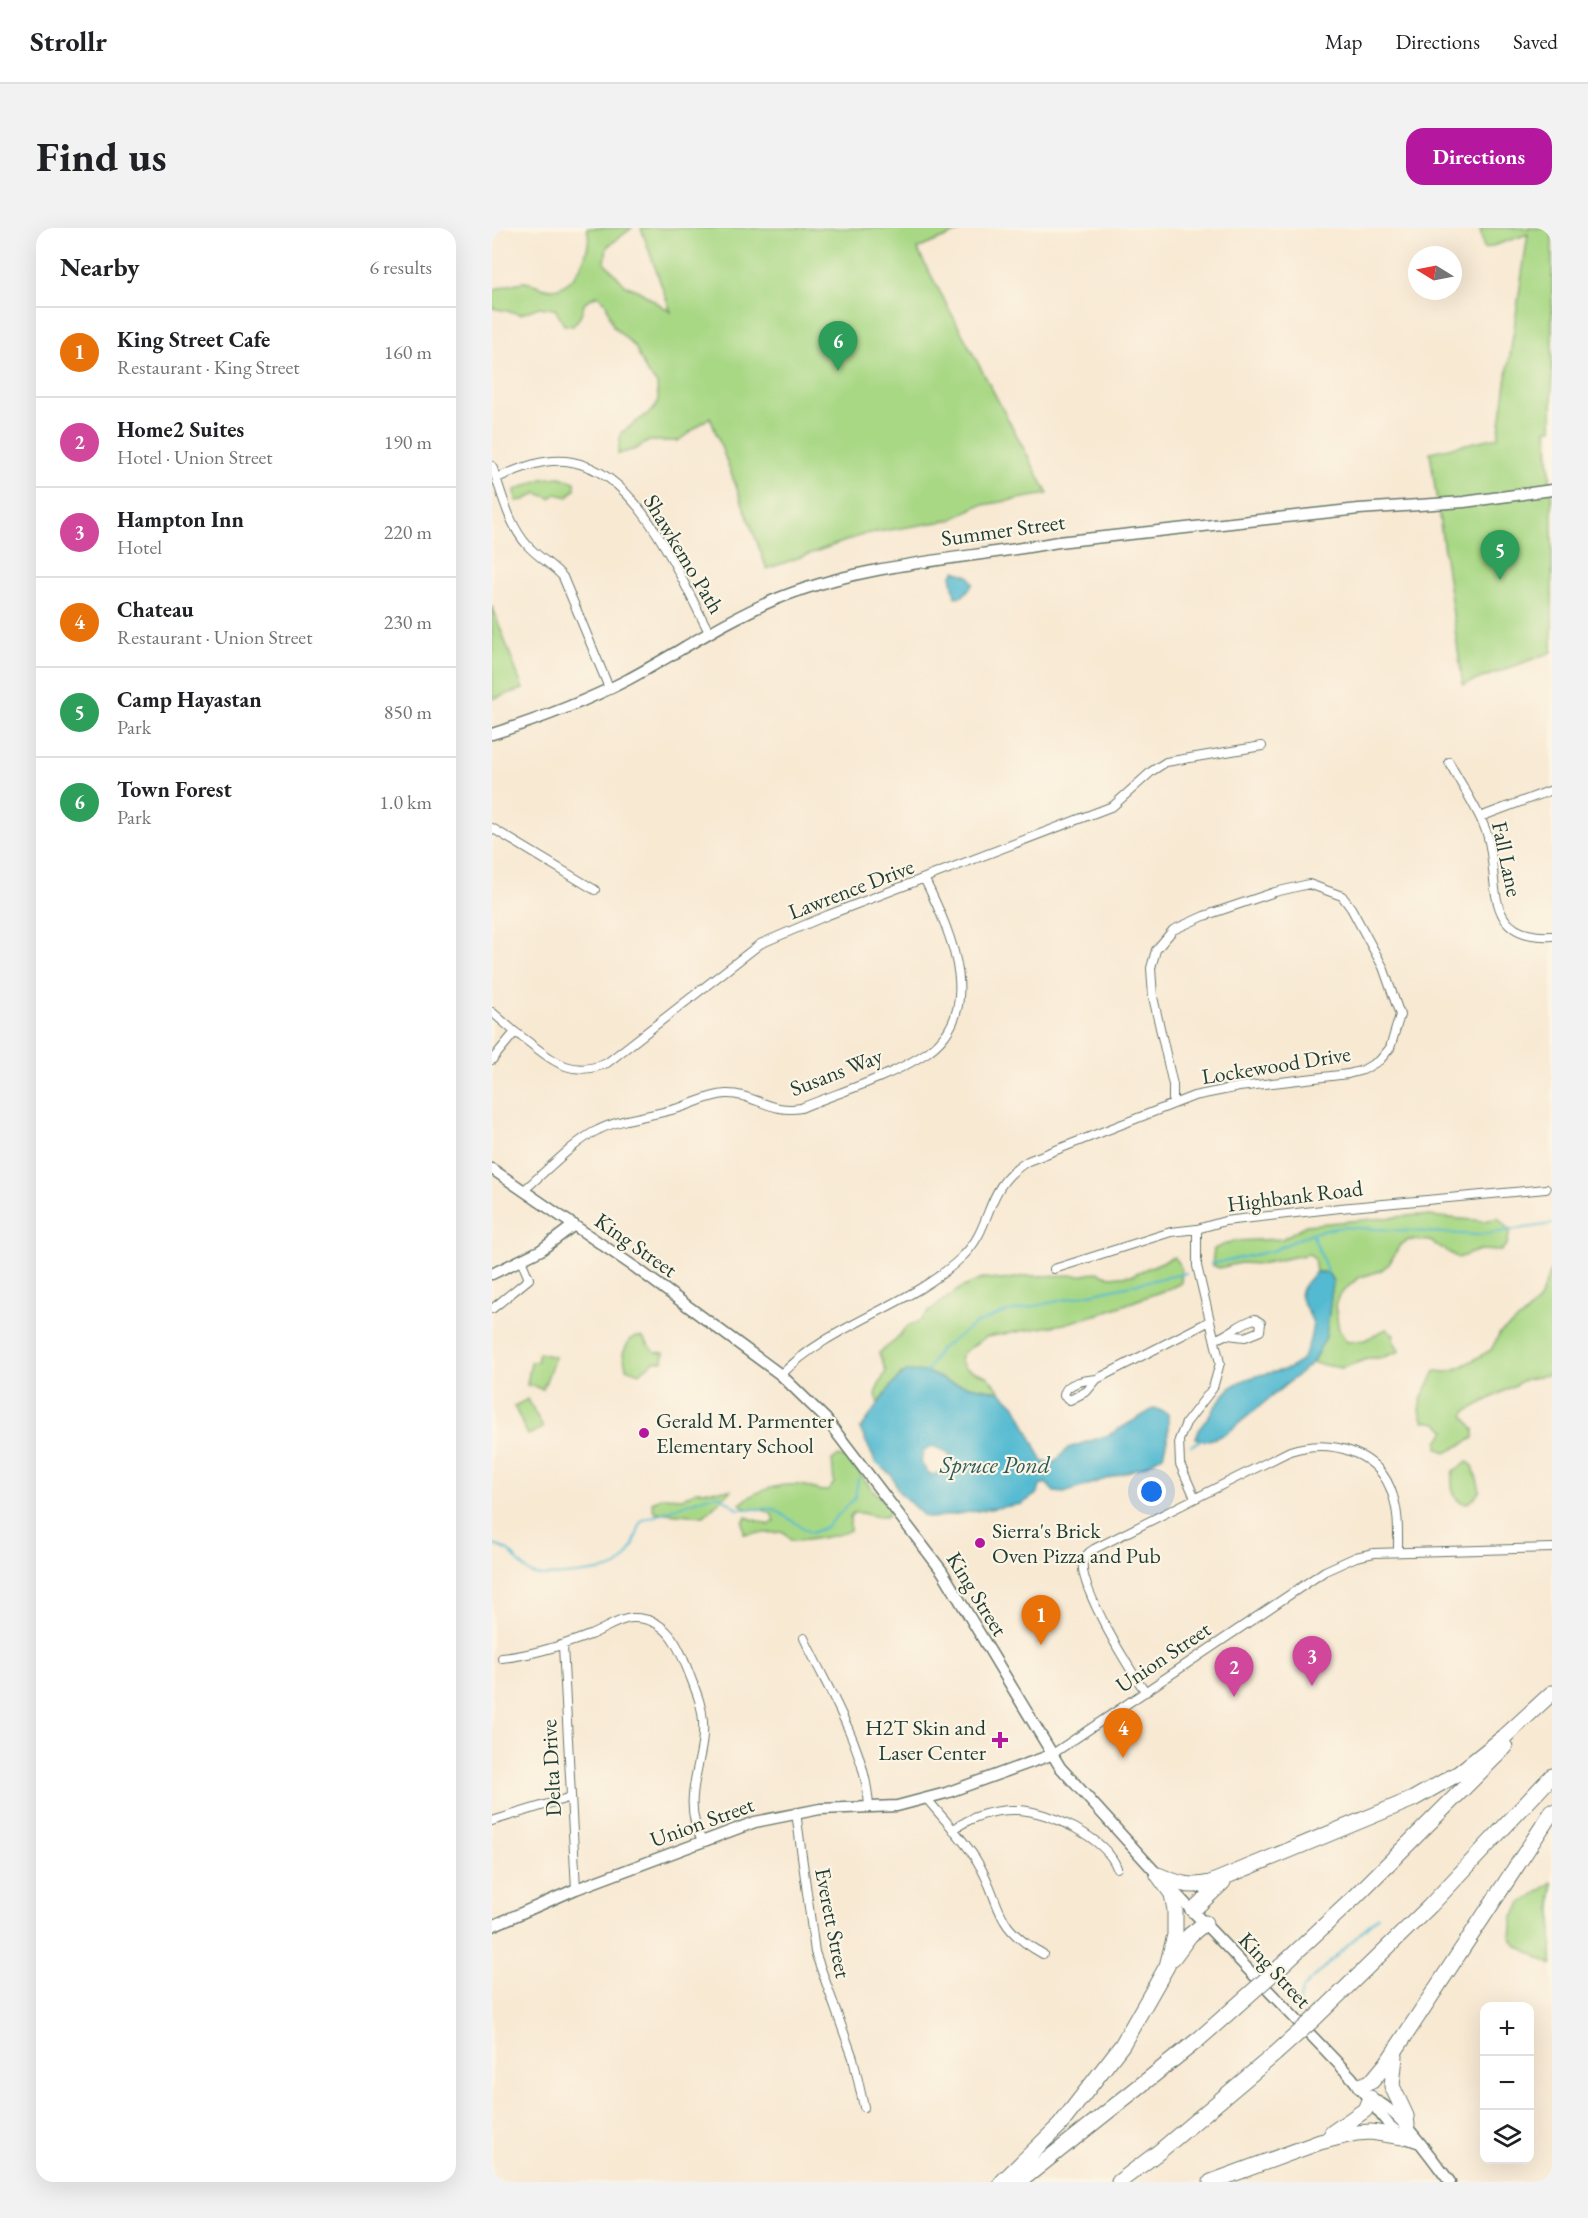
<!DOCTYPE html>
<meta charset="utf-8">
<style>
body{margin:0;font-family:"EB Garamond",serif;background:#f2f2f2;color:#202124}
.controls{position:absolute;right:18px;bottom:18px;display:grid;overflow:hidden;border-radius:12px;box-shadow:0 6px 24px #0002}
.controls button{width:54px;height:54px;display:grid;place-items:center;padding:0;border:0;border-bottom:2px solid #e0e0e0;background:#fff;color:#202124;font:30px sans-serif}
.compass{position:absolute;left:916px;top:18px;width:54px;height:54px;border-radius:50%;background:#fff;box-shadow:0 6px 24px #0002;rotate:280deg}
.you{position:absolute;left:660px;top:1264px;width:21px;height:21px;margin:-15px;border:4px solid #fff;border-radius:50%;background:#1a73e8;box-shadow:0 0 0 9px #1a73e833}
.badge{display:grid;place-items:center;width:39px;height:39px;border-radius:50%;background:#b5179e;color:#fff;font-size:20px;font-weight:700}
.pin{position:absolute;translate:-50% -50px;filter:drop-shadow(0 2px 3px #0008)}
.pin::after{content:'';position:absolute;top:32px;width:21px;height:18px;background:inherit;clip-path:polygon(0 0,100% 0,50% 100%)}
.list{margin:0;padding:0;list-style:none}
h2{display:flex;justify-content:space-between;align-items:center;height:78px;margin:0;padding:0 24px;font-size:26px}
h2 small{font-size:20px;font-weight:400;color:#757577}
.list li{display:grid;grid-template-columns:39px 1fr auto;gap:18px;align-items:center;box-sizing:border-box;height:90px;padding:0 24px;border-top:2px solid #e0e0e0}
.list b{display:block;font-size:22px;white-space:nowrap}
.list p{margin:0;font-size:20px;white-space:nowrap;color:#757577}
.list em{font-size:20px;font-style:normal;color:#757577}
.icon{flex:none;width:33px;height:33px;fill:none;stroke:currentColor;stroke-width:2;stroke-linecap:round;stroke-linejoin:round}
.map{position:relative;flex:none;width:1060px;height:1954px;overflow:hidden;border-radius:18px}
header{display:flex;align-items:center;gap:36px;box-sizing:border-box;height:84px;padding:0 30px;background:#fff;border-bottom:2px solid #e0e0e0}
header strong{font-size:28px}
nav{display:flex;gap:33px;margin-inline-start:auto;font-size:21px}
.intro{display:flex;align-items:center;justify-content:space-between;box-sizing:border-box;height:144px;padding:0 36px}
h1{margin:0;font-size:42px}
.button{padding:15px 27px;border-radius:18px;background:#b5179e;color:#fff;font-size:21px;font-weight:700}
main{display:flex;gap:36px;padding:0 36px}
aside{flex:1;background:#fff;border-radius:18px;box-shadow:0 6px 24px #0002}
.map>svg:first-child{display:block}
</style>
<header>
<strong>Strollr</strong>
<nav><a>Map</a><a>Directions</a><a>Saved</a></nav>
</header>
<div class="intro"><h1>Find us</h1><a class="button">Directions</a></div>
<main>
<aside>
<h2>Nearby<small>6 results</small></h2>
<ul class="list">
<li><span class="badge" style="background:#e8710a">1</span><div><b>King Street Cafe</b><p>Restaurant · King Street</p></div><em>160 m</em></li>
<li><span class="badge" style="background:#d1479c">2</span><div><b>Home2 Suites</b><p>Hotel · Union Street</p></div><em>190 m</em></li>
<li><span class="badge" style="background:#d1479c">3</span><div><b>Hampton Inn</b><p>Hotel</p></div><em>220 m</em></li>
<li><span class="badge" style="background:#e8710a">4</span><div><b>Chateau</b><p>Restaurant · Union Street</p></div><em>230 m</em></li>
<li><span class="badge" style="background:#2e9e5b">5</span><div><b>Camp Hayastan</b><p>Park</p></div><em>850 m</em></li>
<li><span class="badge" style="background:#2e9e5b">6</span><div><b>Town Forest</b><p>Park</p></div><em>1.0 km</em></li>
</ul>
</aside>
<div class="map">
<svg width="1060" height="1954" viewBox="0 0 1060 1954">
<rect width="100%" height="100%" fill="#fcf5e5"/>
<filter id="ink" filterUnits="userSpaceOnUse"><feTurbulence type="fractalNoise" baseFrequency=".0167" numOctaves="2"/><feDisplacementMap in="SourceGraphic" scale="12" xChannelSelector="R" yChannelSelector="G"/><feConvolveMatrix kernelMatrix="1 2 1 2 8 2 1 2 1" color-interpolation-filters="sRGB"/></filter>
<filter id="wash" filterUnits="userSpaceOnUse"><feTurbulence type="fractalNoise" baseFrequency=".008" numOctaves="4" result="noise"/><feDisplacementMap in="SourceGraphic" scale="24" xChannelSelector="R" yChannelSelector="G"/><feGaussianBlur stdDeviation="1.35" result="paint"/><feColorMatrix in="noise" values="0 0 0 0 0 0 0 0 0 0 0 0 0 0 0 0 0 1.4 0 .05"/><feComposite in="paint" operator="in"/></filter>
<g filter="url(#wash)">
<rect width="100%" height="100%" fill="#f8e9d3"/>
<path fill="#a9d885" stroke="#648a5c" stroke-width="1.5" d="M 95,0 L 140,0 L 115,19 L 113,35 L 133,57 L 147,63 L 179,84 L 149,0 L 476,0 L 425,21 L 556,266 L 485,278 L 459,292 L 373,306 L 275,341 L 218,189 L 186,213 L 157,213 L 144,221 L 126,226 L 129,205 L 162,181 L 166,172 L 165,156 L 154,143 L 143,119 L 121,98 L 114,75 L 105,67 L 93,74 L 88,89 L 81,98 L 72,97 L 63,81 L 47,79 L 29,86 L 0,80 L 0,62 C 10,59 22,55 32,54 C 41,54 50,61 59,61 C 84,61 102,20 95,0 Z
M 988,0 L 1060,0 L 1060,201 L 1055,201 L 1060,279 L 1060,424 L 971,457 L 938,224 L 1006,209 L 1036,6 L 992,21 Z
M 68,249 L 83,254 L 83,261 L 76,269 L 64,266 L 58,270 L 45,265 L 33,272 L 24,273 L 23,262 L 50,251 Z
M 0,378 L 31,461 L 0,471 Z
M 925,987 L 992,993 L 1006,990 L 1018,1003 L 1015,1016 L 1009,1023 L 988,1022 L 966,1030 L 938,1013 L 917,1012 L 908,1017 L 897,1036 L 888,1043 L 866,1050 L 847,1067 L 843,1077 L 847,1102 L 855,1114 L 873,1112 L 894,1101 L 902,1106 L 901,1112 L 908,1123 L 889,1130 L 878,1130 L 850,1140 L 820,1135 C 835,1110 837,1082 841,1053 L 832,1044 L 824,1044 L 822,1030 L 817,1026 L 768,1036 L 748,1035 L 727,1040 L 720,1037 L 722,1021 L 741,1013 L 790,1011 L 814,997 Z
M 682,1029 C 690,1036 690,1045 689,1055 L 679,1060 L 607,1086 L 572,1096 L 494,1109 L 471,1125 L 468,1131 L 473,1140 L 495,1148 L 509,1164 L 457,1154 L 435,1144 L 409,1146 L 392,1171 L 385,1174 L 384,1163 L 394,1143 L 387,1125 L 404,1112 L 413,1100 L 429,1092 L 442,1079 L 469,1060 L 492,1050 L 510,1052 L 535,1048 L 592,1047 L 606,1044 L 618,1049 L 640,1047 Z
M 1060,1039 L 1060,1146 L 1032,1152 L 975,1183 L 972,1188 L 982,1201 L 982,1210 L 954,1225 L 946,1220 L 946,1213 L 954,1203 L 946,1195 L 932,1193 C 921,1174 936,1161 943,1143 L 954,1144 L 969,1139 L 999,1122 L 1008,1105 L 1034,1086 L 1047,1072 Z
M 144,1109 L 150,1109 L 163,1124 L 172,1125 L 171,1133 L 163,1133 L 147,1145 L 134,1140 L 131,1125 L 138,1111 Z
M 47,1125 L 63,1129 L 51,1161 L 35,1157 L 39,1134 L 45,1134 Z
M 36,1171 L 51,1200 L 36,1207 L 22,1178 Z
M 347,1228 L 356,1231 L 379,1260 L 397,1278 L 396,1288 C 382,1292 374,1283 361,1285 L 358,1289 L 358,1302 C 350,1308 311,1313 299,1313 L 292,1304 L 252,1306 L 251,1294 L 254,1289 L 277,1297 L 283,1293 C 281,1282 266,1280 256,1282 L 248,1276 C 265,1261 290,1254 313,1258 C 322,1260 326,1264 336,1263 L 342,1255 L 340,1232 Z
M 976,1234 L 981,1238 L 988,1262 C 972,1291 955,1267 961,1243 Z
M 239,1262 L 212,1288 L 162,1284 L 160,1274 L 171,1269 L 191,1270 L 204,1263 Z
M 1060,1654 L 1060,1737 L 1024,1717 L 1019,1709 L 1021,1688 L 1029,1676 Z"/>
<path fill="#53bad1" stroke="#397c82" stroke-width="1.5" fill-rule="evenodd" d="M 463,343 L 477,348 L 481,356 L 471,368 L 463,369 L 459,348 Z
M 824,1044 L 836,1045 L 841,1053 L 834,1109 L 820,1135 L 734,1206 L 714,1213 L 704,1210 L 706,1202 C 717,1190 731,1163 744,1156 C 786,1133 813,1159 821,1095 C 811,1068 797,1070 824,1044 Z
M 417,1143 L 435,1144 L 457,1154 L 509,1164 L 525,1180 L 551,1234 L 563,1234 L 576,1220 L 617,1207 L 663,1180 L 676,1186 L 676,1208 L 671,1227 L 653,1238 L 572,1265 L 562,1264 L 554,1255 L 548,1258 L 546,1265 L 530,1276 L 439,1290 L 432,1288 L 407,1264 L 399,1247 L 383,1233 L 368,1201 C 381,1187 400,1149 417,1143 ZM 442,1218 L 457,1226 L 459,1234 L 451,1243 L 441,1247 L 436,1245 L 429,1235 L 431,1223 Z"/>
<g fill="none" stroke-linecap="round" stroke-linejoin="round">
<path stroke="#53bad1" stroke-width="2" d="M 820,1005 L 835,1042 L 834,1047
M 719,1036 L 780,1023 L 820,1005 L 849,999 L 986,1007 L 1060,996
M 433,1147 L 447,1122 L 483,1096 L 511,1085 L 694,1045
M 699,1218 L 710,1211
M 386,1233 L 384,1235 L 393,1239
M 0,1317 C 25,1321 22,1336 40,1346 C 50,1351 117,1344 126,1337 C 141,1326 144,1309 149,1293 L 214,1269 L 227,1267 L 246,1281 L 282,1281 L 319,1305 L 334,1299 L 363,1270 L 366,1251
M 806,1778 L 810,1761 L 886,1688"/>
</g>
</g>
<g filter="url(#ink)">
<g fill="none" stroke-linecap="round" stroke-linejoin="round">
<g stroke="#6b796c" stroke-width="10">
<path id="street" d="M 0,238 C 10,265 16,296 36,318 C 47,330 61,337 71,349 L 117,460
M 5,250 C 28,240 54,229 80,234 C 149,246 187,349 217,404
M 957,534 C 969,557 985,579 994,603 C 1010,646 986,712 1060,708
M 988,589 L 1060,562
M 0,600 L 103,662
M 0,784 L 23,804
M 0,832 L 23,804 C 55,826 74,853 115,835 L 268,716 L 336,687 L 621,578 L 660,543 L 674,534 L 770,518
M 31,963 C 50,947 85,911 106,902 C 132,889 163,888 190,879 C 205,874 218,867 234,866 C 261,865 279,886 309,880 C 348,864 392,851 428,829 C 497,789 460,707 433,652
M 562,1041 L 679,1004 L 705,1001 L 733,993 L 848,980 L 1054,961
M 0,1081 L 37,1051 L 29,1032
M 724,1111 C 739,1106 747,1095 763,1091 L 769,1095 L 768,1103 L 753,1109 L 736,1107
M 289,1147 C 339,1095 418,1079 470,1029 C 503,998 490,960 536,933 L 702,868 L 747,859 L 856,846 L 871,842 L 888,832 L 898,820 L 908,787 L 891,739 L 859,680 L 850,668 L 817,656 L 783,664 L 712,688 L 681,702 L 664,722 L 659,740 L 661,769 L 681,857 L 681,874
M 605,1151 C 594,1152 573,1154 572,1168 L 578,1172 L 595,1163 L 605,1151 L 718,1093
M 703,1270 L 688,1236 L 687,1212 L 694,1195 L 721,1160 L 728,1135 L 705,1038 L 705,1001
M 312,1410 C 336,1462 375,1522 377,1580
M 71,1418 L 84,1661
M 10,1430 C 41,1427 69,1418 98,1407 C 111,1402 126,1391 140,1390 C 175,1389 186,1417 197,1445 C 203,1461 210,1476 211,1493 C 214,1535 187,1568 210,1613
M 654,1464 C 638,1444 587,1358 591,1335 C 592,1328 597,1324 602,1321 L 798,1223 C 838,1210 888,1223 901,1268 C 907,1286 906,1305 906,1324
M 559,1527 L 833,1343 L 864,1329 L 882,1325 L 1060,1320
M 435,1571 C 452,1592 472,1611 485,1633 C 512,1677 498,1697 551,1726
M 304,1584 L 323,1724 L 361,1830 L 372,1879
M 0,1593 L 79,1569
M 461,1602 C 479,1588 503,1581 526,1582 C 557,1583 614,1610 625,1640"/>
</g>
<g stroke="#6b796c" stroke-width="13">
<path id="secondary" d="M 0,506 C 45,492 92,474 135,452 C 184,426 230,394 282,372 C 373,334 471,332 566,314 L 867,281 L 972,274 L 1060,262
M 0,941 L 144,1040 L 289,1147 L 334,1191 L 450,1343 L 568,1539 L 666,1647 L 860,1850 L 897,1897 L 911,1909 L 925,1914
M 0,1046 L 49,1022 L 82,997
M 0,1698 L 84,1661 L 263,1594 L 328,1581 L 405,1578 L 454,1565 L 559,1527
M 880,1872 C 903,1876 942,1934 958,1954"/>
</g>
<g stroke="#6b796c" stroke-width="17">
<path id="highway" d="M 666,1647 C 685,1655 697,1660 718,1655 L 921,1571 L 967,1545 L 1012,1509 L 1060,1465
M 701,1682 L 731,1654
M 681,1730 L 698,1707 L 713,1695
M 788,1739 L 864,1668 L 1013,1519
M 822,1791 L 938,1678 L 1060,1548
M 903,1828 L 900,1858 L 914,1888 L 915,1897
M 868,1858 L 880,1853 L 895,1835 L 1060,1584
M 840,1905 L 873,1882 L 878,1870
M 510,1954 L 568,1897 L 630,1817 L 675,1738 L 683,1707 L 683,1682 L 680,1666 L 667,1648
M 527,1954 L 707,1811 L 742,1780
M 627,1954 L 668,1923 L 783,1826
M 719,1954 L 828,1914 L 864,1905 L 879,1904 L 911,1909"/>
</g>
<use href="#street" stroke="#fff" stroke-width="8"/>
<use href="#secondary" stroke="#fff" stroke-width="10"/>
<use href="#highway" stroke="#fff" stroke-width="15"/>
<g stroke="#6b796c" stroke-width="17" stroke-linecap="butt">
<path id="highway-bridge" d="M 742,1780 L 788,1739
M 783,1826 L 822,1791"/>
</g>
<use href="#highway-bridge" stroke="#fff" stroke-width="15"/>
</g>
</g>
<g fill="#b5179e" stroke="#fcf5e5" stroke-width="2">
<circle cx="152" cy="1205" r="6"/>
<circle cx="488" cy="1315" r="6"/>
<path d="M505 1503h6v6h6v6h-6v6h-6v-6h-6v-6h6z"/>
</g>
<g text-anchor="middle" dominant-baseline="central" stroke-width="4.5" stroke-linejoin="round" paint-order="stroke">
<g font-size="22" fill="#1f3d34" stroke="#fcf5e5">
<text transform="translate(511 302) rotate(-8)">Summer Street</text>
<text transform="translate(192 326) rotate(59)">Shawkemo Path</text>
<text transform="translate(1015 631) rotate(78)">Fall Lane</text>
<text transform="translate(359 661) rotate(-21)">Lawrence Drive</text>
<text transform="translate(784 837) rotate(-9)">Lockewood Drive</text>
<text transform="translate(344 844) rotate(-21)">Susans Way</text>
<text transform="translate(803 968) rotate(-7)">Highbank Road</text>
<text transform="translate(144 1017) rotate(35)">King Street</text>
<text transform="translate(485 1366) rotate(58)">King Street</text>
<text transform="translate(671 1429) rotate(-34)">Union Street</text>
<text transform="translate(59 1540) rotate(-93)">Delta Drive</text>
<text transform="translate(210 1594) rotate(-20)">Union Street</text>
<text transform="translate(341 1695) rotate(79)">Everett Street</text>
<text transform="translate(783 1742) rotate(47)">King Street</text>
</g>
<g font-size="22" fill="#1f3d34" stroke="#fcf5e5" text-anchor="start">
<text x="164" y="1192">Gerald M. Parmenter<tspan x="164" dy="25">Elementary School</tspan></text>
<text x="500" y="1302">Sierra's Brick<tspan x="500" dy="25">Oven Pizza and Pub</tspan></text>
<text x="494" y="1499" text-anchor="end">H2T Skin and<tspan x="494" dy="25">Laser Center</tspan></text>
</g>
<g font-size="24" font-style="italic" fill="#2c5c5b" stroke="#fcf5e5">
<text x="503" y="1236">Spruce Pond</text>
</g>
</g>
</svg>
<div class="controls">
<button>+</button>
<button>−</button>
<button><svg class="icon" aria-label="layers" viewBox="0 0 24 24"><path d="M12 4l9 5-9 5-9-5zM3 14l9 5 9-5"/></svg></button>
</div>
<svg class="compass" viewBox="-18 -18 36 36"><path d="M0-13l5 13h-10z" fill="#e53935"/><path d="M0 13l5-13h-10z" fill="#757577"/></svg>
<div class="you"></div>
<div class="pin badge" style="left:549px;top:1417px;background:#e8710a">1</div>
<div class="pin badge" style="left:742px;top:1469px;background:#d1479c">2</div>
<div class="pin badge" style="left:820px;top:1458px;background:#d1479c">3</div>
<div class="pin badge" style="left:631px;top:1530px;background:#e8710a">4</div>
<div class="pin badge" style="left:1008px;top:352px;background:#2e9e5b">5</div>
<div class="pin badge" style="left:346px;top:143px;background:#2e9e5b">6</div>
</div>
</main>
